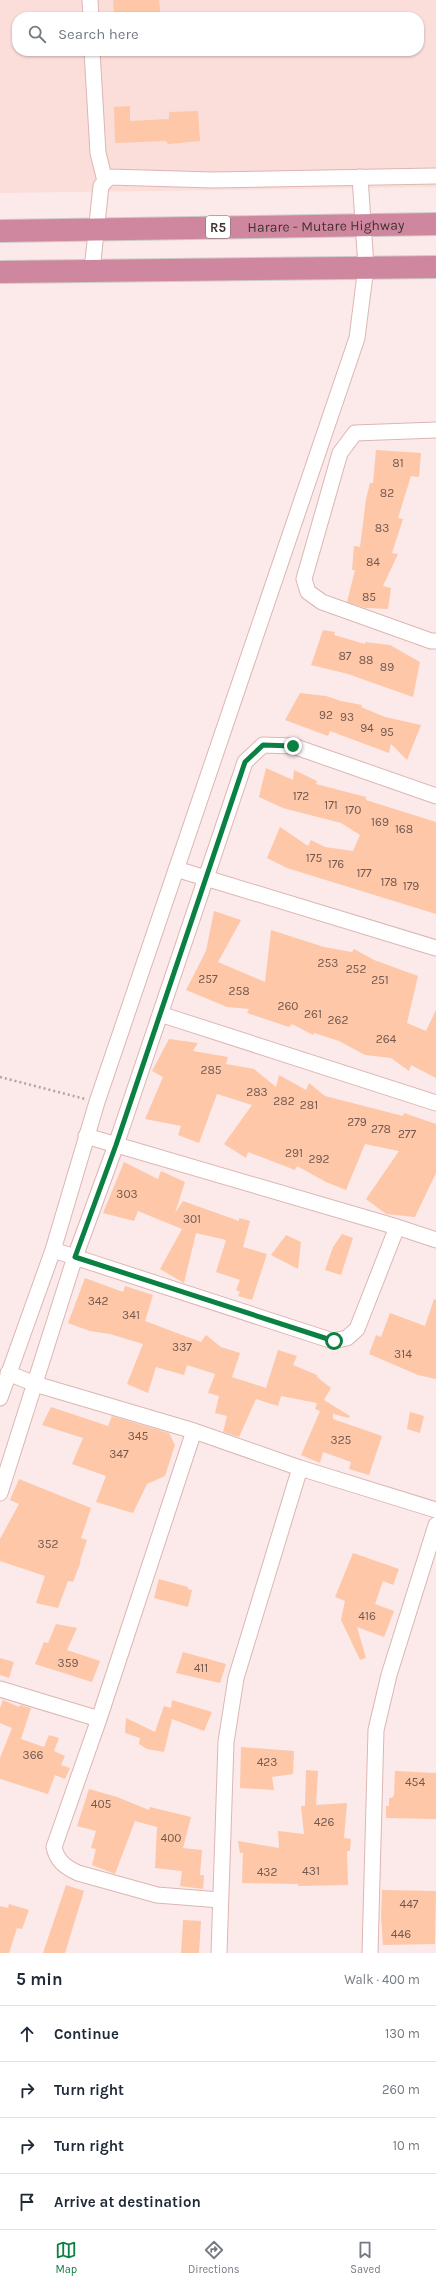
<!DOCTYPE html>
<meta charset="utf-8">
<style>
body{margin:0;font-family:Karla,sans-serif;background:#f6f6f7;color:#1f2937}
.stop{position:absolute;width:12px;height:12px;margin:-9px;border:3px solid #0b8043;border-radius:50%;background:#fff}
.stop.end{background:#0b8043;border-color:#fff;box-shadow:0 1px 4px #0008}
.list{margin:0;padding:0;list-style:none}
h2{display:flex;justify-content:space-between;align-items:center;height:52px;margin:0;padding:0 16px;font-size:17px}
h2 small{font-size:13px;font-weight:400;color:#747a83}
.list li{display:grid;grid-template-columns:26px 1fr auto;gap:12px;align-items:center;box-sizing:border-box;height:56px;padding:0 16px;border-top:1px solid #e0e1e3}
.list b{display:block;font-size:15px;white-space:nowrap}
.list em{font-size:13px;font-style:normal;color:#747a83}
.icon{flex:none;width:22px;height:22px;fill:none;stroke:currentColor;stroke-width:2;stroke-linecap:round;stroke-linejoin:round}
.map{position:relative;flex:none;width:436px;height:1953px;overflow:hidden}
.search{position:absolute;background:#fff;box-shadow:0 1px 3px #0004;left:12px;right:12px;top:12px;height:44px;display:flex;align-items:center;gap:10px;box-sizing:border-box;padding:0 14px;border-radius:16px;color:#747a83;font-size:15px}
.sheet{height:276px;background:#fff}
nav{display:flex;justify-content:space-around;align-items:center;box-sizing:border-box;height:56px;border-top:1px solid #e0e1e3;background:#fff;font-size:11px;color:#747a83}
nav a{display:grid;justify-items:center;gap:2px}
nav .on{color:#0b8043}
.map>svg:first-child{display:block}
</style>
<div class="map">
<svg width="436" height="1953" viewBox="0 0 436 1953">
<rect width="100%" height="100%" fill="#fbeae9"/>
<path fill="#fbddda" fill-rule="evenodd" d="M 0,0 L 436,0 L 436,187 L 0,193 ZM 17,17 L 419,17 L 419,51 L 17,51 Z"/>
<path fill="#fdc7a8" d="M 113,0 L 159,0 L 161,17 L 114,17 Z
M 130,106 L 130,121 L 169,119 L 169,112 L 198,111 L 200,141 L 168,144 L 166,141 L 115,143 L 114,107 Z
M 376,450 L 421,453 L 419,477 L 411,476 L 398,518 L 403,519 L 392,553 L 398,554 L 383,586 L 391,588 L 388,609 L 365,608 L 347,602 L 355,570 L 352,570 L 354,546 L 360,547 L 366,499 L 370,483 L 373,483 Z
M 323,630 L 335,632 L 334,635 L 365,644 L 365,642 L 390,645 L 420,662 L 413,697 L 348,674 L 311,665 Z
M 300,693 L 326,696 L 341,701 L 362,705 L 361,707 L 385,717 L 421,725 L 407,760 L 391,744 L 389,753 L 330,731 L 328,736 L 285,720 Z
M 266,768 L 293,780 L 294,770 L 317,781 L 316,784 L 366,797 L 366,800 L 436,822 L 436,914 L 287,868 L 267,858 L 280,827 L 308,846 L 311,840 L 325,847 L 353,851 L 360,835 L 341,823 L 283,808 L 259,797 Z
M 214,911 L 241,920 L 218,962 L 265,982 L 271,930 L 324,947 L 352,952 L 354,949 L 374,960 L 418,976 L 407,1023 L 426,1031 L 436,1010 L 436,1078 L 411,1065 L 409,1071 L 391,1058 L 365,1055 L 339,1041 L 314,1033 L 313,1035 L 292,1024 L 289,1027 L 247,1013 L 249,1009 L 227,1007 L 186,990 L 206,951 Z
M 169,1039 L 198,1043 L 193,1051 L 228,1057 L 226,1064 L 254,1069 L 276,1087 L 279,1075 L 306,1090 L 309,1083 L 325,1096 L 403,1116 L 404,1113 L 436,1124 L 436,1173 L 415,1217 L 386,1214 L 366,1199 L 399,1151 L 365,1144 L 346,1190 L 326,1182 L 297,1166 L 295,1170 L 248,1152 L 246,1158 L 224,1144 L 252,1105 L 217,1094 L 199,1143 L 178,1135 L 181,1126 L 145,1119 L 163,1077 L 152,1071 Z
M 124,1162 L 158,1179 L 161,1171 L 185,1182 L 175,1213 L 183,1201 L 239,1221 L 239,1218 L 250,1221 L 243,1247 L 267,1254 L 252,1300 L 238,1296 L 240,1292 L 236,1290 L 240,1280 L 216,1272 L 226,1240 L 196,1233 L 184,1283 L 160,1269 L 182,1229 L 138,1211 L 134,1221 L 103,1213 Z
M 342,1234 L 353,1238 L 341,1275 L 325,1270 L 333,1247 Z
M 286,1235 L 301,1242 L 298,1269 L 271,1255 Z
M 85,1278 L 123,1292 L 125,1286 L 153,1295 L 145,1321 L 201,1342 L 206,1335 L 221,1347 L 240,1353 L 232,1377 L 266,1388 L 278,1350 L 297,1356 L 293,1365 L 317,1375 L 317,1377 L 331,1388 L 324,1400 L 350,1416 L 349,1418 L 333,1414 L 333,1419 L 382,1436 L 369,1475 L 349,1469 L 351,1462 L 323,1452 L 320,1463 L 301,1455 L 320,1411 L 315,1409 L 317,1403 L 281,1396 L 278,1406 L 256,1399 L 239,1437 L 223,1432 L 227,1416 L 215,1413 L 219,1396 L 208,1393 L 215,1374 L 187,1365 L 184,1375 L 156,1367 L 148,1393 L 127,1384 L 143,1344 L 110,1334 L 90,1331 L 68,1323 Z
M 434,1299 L 436,1300 L 436,1379 L 418,1375 L 369,1354 L 376,1335 L 381,1337 L 390,1313 L 425,1326 Z
M 51,1407 L 108,1426 L 112,1416 L 169,1433 L 175,1445 L 165,1476 L 147,1484 L 133,1513 L 96,1502 L 106,1476 L 72,1464 L 83,1438 L 42,1425 Z
M 410,1412 L 424,1416 L 420,1433 L 407,1429 Z
M 19,1479 L 91,1508 L 81,1538 L 87,1540 L 80,1561 L 81,1561 L 73,1582 L 68,1581 L 58,1608 L 36,1603 L 45,1576 L 0,1561 L 0,1539 L 19,1504 L 10,1500 Z
M 353,1553 L 399,1569 L 393,1585 L 383,1581 L 375,1604 L 394,1611 L 384,1637 L 357,1627 L 366,1658 L 360,1660 L 341,1620 L 345,1601 L 335,1597 Z
M 159,1579 L 188,1587 L 188,1589 L 192,1590 L 188,1607 L 154,1598 Z
M 56,1624 L 77,1628 L 67,1650 L 100,1661 L 92,1682 L 35,1664 L 44,1642 L 48,1643 Z
M 183,1652 L 226,1664 L 220,1683 L 176,1673 Z
M 0,1658 L 14,1662 L 9,1678 L 0,1675 Z
M 3,1700 L 19,1707 L 20,1705 L 31,1708 L 21,1739 L 44,1747 L 49,1735 L 59,1738 L 54,1751 L 65,1756 L 61,1765 L 70,1768 L 65,1779 L 55,1775 L 48,1794 L 0,1779 L 0,1758 L 12,1728 L 0,1723 L 0,1708 Z
M 172,1700 L 212,1712 L 204,1731 L 172,1719 L 164,1752 L 147,1749 L 139,1744 L 140,1738 L 125,1733 L 126,1718 L 155,1732 L 164,1706 L 171,1708 Z
M 241,1747 L 294,1751 L 293,1774 L 272,1777 L 274,1790 L 240,1788 Z
M 306,1770 L 318,1771 L 316,1805 L 347,1803 L 344,1838 L 351,1839 L 350,1851 L 347,1851 L 348,1885 L 298,1886 L 298,1884 L 242,1883 L 243,1853 L 240,1853 L 238,1841 L 279,1848 L 278,1831 L 304,1834 L 301,1806 L 305,1806 Z
M 395,1771 L 436,1773 L 436,1819 L 386,1818 L 386,1806 L 389,1806 L 389,1798 L 392,1798 L 394,1795 Z
M 89,1789 L 117,1797 L 149,1810 L 150,1807 L 191,1817 L 183,1848 L 202,1850 L 200,1875 L 204,1875 L 203,1889 L 180,1886 L 182,1871 L 155,1868 L 157,1827 L 135,1821 L 115,1874 L 92,1865 L 96,1849 L 91,1848 L 96,1831 L 77,1826 Z
M 66,1885 L 84,1891 L 65,1953 L 43,1953 Z
M 382,1890 L 436,1891 L 435,1944 L 383,1945 L 381,1916 Z
M 9,1904 L 29,1910 L 22,1929 L 17,1928 L 9,1953 L 0,1953 L 0,1906 L 8,1908 Z
M 183,1920 L 201,1921 L 199,1953 L 181,1953 Z"/>
<g fill="none" stroke-linecap="round" stroke-linejoin="round">
<g stroke="#dcb6b2" stroke-width="17">
<path id="minor" d="M 90,0 L 91,17
M 92,51 L 98,153 L 105,181
M 92,270 L 101,186 L 109,177 L 213,180 L 436,176
M 436,430 L 355,433 L 340,453 L 304,579 L 308,592 L 322,602 L 431,641 L 436,641
M 176,869 L 436,948
M 160,1014 L 436,1103
M 86,1136 L 397,1227 L 436,1240
M 53,1250 L 333,1341 L 347,1338 L 357,1329 L 397,1227
M 8,1373 L 35,1384 L 194,1431 L 300,1468 L 436,1510
M 0,1398 L 53,1250 L 97,1102 L 357,338 L 366,267 L 360,177
M 194,1431 L 99,1719 L 54,1847 C 57,1861 65,1867 78,1873 L 157,1895 L 220,1900
M 0,1493 L 75,1257 L 116,1145 L 245,762 L 263,745 L 293,746 L 436,796
M 0,1689 L 99,1719
M 219,1953 L 226,1742 L 236,1678 L 300,1468
M 370,1953 L 376,1730 L 389,1675 L 436,1525"/>
</g>
<g stroke="#cecaca" stroke-width="24">
<g id="highway">
<path id="s1" d="M 0,231 L 436,224"/>
<path d="M 0,272 L 436,267"/>
</g>
</g>
<path stroke="#b4a3a2" stroke-width="2.5" stroke-dasharray="2 3" stroke-linecap="butt" d="M 0,1077 L 85,1099"/>
<use href="#minor" stroke="#fff" stroke-width="15"/>
<use href="#highway" stroke="#cf869f" stroke-width="22"/>
</g>
<g fill="none" stroke-linecap="round" stroke-linejoin="round">
<path stroke="#0b8043" stroke-width="5" d="M 293,746 L 263,745 L 245,762 L 116,1145 L 75,1257 L 334,1341"/>
</g>
<g text-anchor="middle" dominant-baseline="central" stroke-width="3" stroke-linejoin="round" paint-order="stroke">
<g font-size="12" fill="#725850">
<text x="398" y="463">81</text>
<text x="387" y="493">82</text>
<text x="382" y="528">83</text>
<text x="373" y="562">84</text>
<text x="369" y="597">85</text>
<text x="345" y="656">87</text>
<text x="366" y="660">88</text>
<text x="387" y="667">89</text>
<text x="326" y="715">92</text>
<text x="347" y="717">93</text>
<text x="367" y="728">94</text>
<text x="387" y="732">95</text>
<text x="301" y="796">172</text>
<text x="331" y="805">171</text>
<text x="353" y="810">170</text>
<text x="380" y="822">169</text>
<text x="404" y="829">168</text>
<text x="314" y="858">175</text>
<text x="336" y="864">176</text>
<text x="364" y="873">177</text>
<text x="389" y="882">178</text>
<text x="411" y="886">179</text>
<text x="328" y="963">253</text>
<text x="356" y="969">252</text>
<text x="208" y="979">257</text>
<text x="380" y="980">251</text>
<text x="239" y="991">258</text>
<text x="288" y="1006">260</text>
<text x="313" y="1014">261</text>
<text x="338" y="1020">262</text>
<text x="386" y="1039">264</text>
<text x="211" y="1070">285</text>
<text x="257" y="1092">283</text>
<text x="284" y="1101">282</text>
<text x="309" y="1105">281</text>
<text x="357" y="1122">279</text>
<text x="381" y="1129">278</text>
<text x="407" y="1134">277</text>
<text x="294" y="1153">291</text>
<text x="319" y="1159">292</text>
<text x="127" y="1194">303</text>
<text x="192" y="1219">301</text>
<text x="98" y="1301">342</text>
<text x="131" y="1315">341</text>
<text x="182" y="1347">337</text>
<text x="403" y="1354">314</text>
<text x="138" y="1436">345</text>
<text x="341" y="1440">325</text>
<text x="119" y="1454">347</text>
<text x="48" y="1544">352</text>
<text x="367" y="1616">416</text>
<text x="68" y="1663">359</text>
<text x="201" y="1668">411</text>
<text x="33" y="1755">366</text>
<text x="267" y="1762">423</text>
<text x="415" y="1782">454</text>
<text x="101" y="1804">405</text>
<text x="324" y="1822">426</text>
<text x="171" y="1838">400</text>
<text x="311" y="1871">431</text>
<text x="267" y="1872">432</text>
<text x="409" y="1904">447</text>
<text x="401" y="1934">446</text>
</g>
<rect fill="#fff" stroke="#7b7070" stroke-width="1" x="206" y="216" width="24" height="22" rx="3"/>
<g font-size="13" font-weight="bold" fill="#433332">
<text x="218" y="227">R5</text>
</g>
<g font-size="14" fill="#433332" stroke="#fff">
<text stroke="none"><textPath href="#s1" startOffset="326">Harare - Mutare Highway</textPath></text>
</g>
</g>
</svg>
<div class="stop" style="left:334px;top:1341px"></div>
<div class="stop end" style="left:293px;top:746px"></div>
<div class="search"><svg class="icon" aria-label="search" viewBox="0 0 24 24"><circle cx="10" cy="10" r="6"/><path d="M15 15l6 6"/></svg>Search here</div>
</div>
<section class="sheet">
<h2>5 min<small>Walk · 400 m</small></h2>
<ul class="list">
<li><svg class="icon" aria-label="ahead" viewBox="0 0 24 24"><path d="M12 20V5M6 11l6-6 6 6"/></svg><div><b>Continue</b></div><em>130 m</em></li>
<li><svg class="icon" aria-label="right" viewBox="0 0 24 24"><path d="M7 20v-9h11M14 6l5 5-5 5"/></svg><div><b>Turn right</b></div><em>260 m</em></li>
<li><svg class="icon" aria-label="right" viewBox="0 0 24 24"><path d="M7 20v-9h11M14 6l5 5-5 5"/></svg><div><b>Turn right</b></div><em>10 m</em></li>
<li><svg class="icon" aria-label="arrive" viewBox="0 0 24 24"><path d="M6 21V4h12l-3 4 3 4H6"/></svg><div><b>Arrive at destination</b></div></li>
</ul>
</section>
<nav>
<a class="on"><svg class="icon" aria-label="map" viewBox="0 0 24 24"><path d="M3 6l6-2 6 2 6-2v14l-6 2-6-2-6 2zM9 4v14M15 6v14"/></svg>Map</a>
<a><svg class="icon" aria-label="directions" viewBox="0 0 24 24"><path d="M12 3l9 9-9 9-9-9zM9 14v-3h6M13 9l2 2-2 2"/></svg>Directions</a>
<a><svg class="icon" aria-label="saved" viewBox="0 0 24 24"><path d="M7 4h10v16l-5-4-5 4z"/></svg>Saved</a>
</nav>
